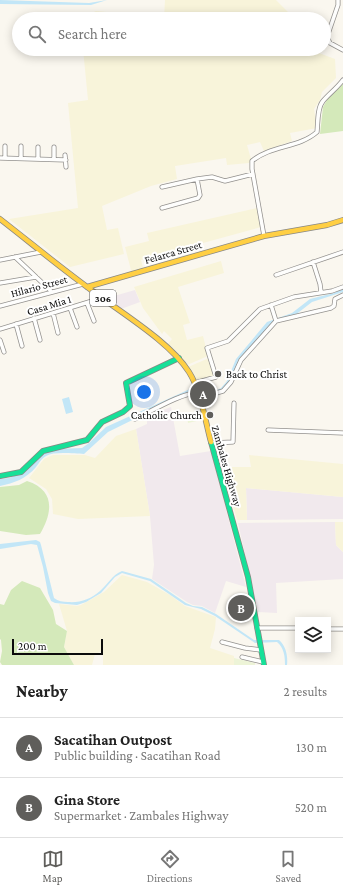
<!DOCTYPE html>
<meta charset="utf-8">
<style>
body{margin:0;font-family:"Crimson Pro",serif;background:#f6f6f6;color:#222}
.controls{position:absolute;right:12px;bottom:12px;display:grid;overflow:hidden;border-radius:0px;box-shadow:0 2px 10px #0003}
.controls button{width:36px;height:36px;display:grid;place-items:center;padding:0;border:0;border-bottom:1px solid #e0e0e0;background:#fff;color:#222;font:20px sans-serif}
.scale{position:absolute;left:12px;bottom:10px;width:91px;box-sizing:border-box;padding-left:4px;border:2px solid #0b0b0b;border-top:0;font-size:11px;line-height:14px;white-space:nowrap;color:#0b0b0b;-webkit-text-stroke:3px #fff;paint-order:stroke}
.you{position:absolute;left:144px;top:392px;width:14px;height:14px;margin:-10px;border:3px solid #fff;border-radius:50%;background:#1a73e8;box-shadow:0 0 0 6px #1a73e833}
.badge{display:grid;place-items:center;width:26px;height:26px;border-radius:50%;background:#5f5e5b;color:#fff;font-size:13px;font-weight:700}
.pin{position:absolute;translate:-50% -50%;border:2px solid #fff;box-shadow:0 1px 4px #0006}
.list{margin:0;padding:0;list-style:none}
h2{display:flex;justify-content:space-between;align-items:center;height:52px;margin:0;padding:0 16px;font-size:17px}
h2 small{font-size:13px;font-weight:400;color:#767676}
.list li{display:grid;grid-template-columns:26px 1fr auto;gap:12px;align-items:center;box-sizing:border-box;height:60px;padding:0 16px;border-top:1px solid #e0e0e0}
.list b{display:block;font-size:15px;white-space:nowrap}
.list p{margin:0;font-size:13px;white-space:nowrap;color:#767676}
.list em{font-size:13px;font-style:normal;color:#767676}
.icon{flex:none;width:22px;height:22px;fill:none;stroke:currentColor;stroke-width:2;stroke-linecap:round;stroke-linejoin:round}
.map{position:relative;flex:none;width:343px;height:665px;overflow:hidden}
.search{position:absolute;background:#fff;box-shadow:0 2px 10px #0003;left:12px;right:12px;top:12px;height:44px;display:flex;align-items:center;gap:10px;box-sizing:border-box;padding:0 14px;border-radius:22px;color:#767676;font-size:15px}
.sheet{height:172px;background:#fff}
nav{display:flex;justify-content:space-around;align-items:center;box-sizing:border-box;height:56px;border-top:1px solid #e0e0e0;background:#fff;font-size:11px;color:#767676}
nav a{display:grid;justify-items:center;gap:2px}
nav .on{color:#5f5e5b}
.map>svg:first-child{display:block}
</style>
<div class="map">
<svg width="343" height="665" viewBox="0 0 343 665">
<rect width="100%" height="100%" fill="#faf7ef"/>
<path fill="#f1e9ed" d="M 135,290 L 140,302 L 121,309 L 107,298 Z
M 171,407 L 180,456 L 211,451 L 246,587 L 226,581 L 215,613 L 202,606 L 193,605 L 187,602 L 152,579 L 154,565 L 150,516 L 136,429 L 147,424 L 147,416 Z
M 246,488 L 343,497 L 343,519 L 247,520 Z
M 335,522 L 336,545 L 343,552 L 343,579 L 276,583 L 277,613 L 258,612 L 238,523 Z"/>
<path fill="#f8f4da" d="M 165,0 L 276,0 L 288,12 L 301,19 L 164,19 Z
M 96,11 L 107,12 L 120,19 L 80,19 L 80,18 Z
M 83,49 L 308,49 L 335,59 L 336,78 L 322,92 L 320,100 L 314,109 L 317,128 L 290,133 L 292,141 L 264,151 L 260,142 L 247,145 L 251,159 L 249,163 L 227,165 L 226,158 L 175,166 L 177,179 L 151,186 L 102,206 L 107,230 L 118,228 L 124,254 L 70,267 L 9,219 L 78,208 L 68,103 L 88,100 Z
M 257,208 L 261,227 L 141,260 L 144,271 L 132,274 L 125,247 L 149,241 L 147,233 Z
M 221,261 L 224,273 L 178,287 L 190,323 L 183,325 L 187,340 L 203,336 L 208,356 L 187,365 L 167,345 L 172,339 L 164,331 L 162,334 L 143,308 L 134,287 Z
M 209,358 L 215,377 L 196,383 L 188,367 Z
M 136,429 L 150,516 L 78,519 L 53,514 L 52,499 L 46,489 L 29,478 L 44,459 L 53,455 L 85,455 L 95,458 L 116,436 Z
M 249,455 L 343,464 L 343,497 L 246,488 L 247,520 L 237,520 L 224,474 L 229,474 L 229,467 L 251,467 Z
M 335,522 L 343,522 L 343,552 L 336,545 Z
M 122,575 L 147,582 L 170,595 L 185,606 L 216,617 L 215,629 L 210,648 L 234,656 L 234,665 L 103,665 L 103,651 L 95,654 L 92,665 L 74,665 L 64,647 L 67,631 L 59,604 L 77,606 L 81,605 L 104,592 Z"/>
<path fill="#d4e9ba" d="M 343,84 L 343,131 L 320,134 L 323,107 L 327,100 Z
M 27,481 C 55,490 53,512 40,534 L 26,535 L 0,531 L 0,487 L 19,485 Z
M 22,581 L 40,588 L 53,610 L 56,624 L 67,631 L 64,647 L 74,665 L 2,665 L 0,662 L 2,651 L 1,640 L 0,639 L 0,604 L 4,605 L 11,590 Z"/>
<path fill="#edf4d7" d="M 198,413 L 201,420 L 188,423 L 187,416 Z
M 234,658 L 255,663 L 255,665 L 234,665 Z"/>
<path fill="#c2e6f7" d="M 0,0 L 89,3 L 107,0 L 91,5 L 0,4 Z
M 343,288 L 343,292 L 312,302 L 294,316 L 273,324 L 240,359 L 230,382 L 222,390 L 215,392 L 203,390 L 191,392 L 169,402 L 108,432 L 84,454 C 75,454 55,451 46,456 C 42,458 39,463 36,467 C 26,479 14,483 0,486 L 0,479 L 9,478 L 22,473 L 44,452 L 54,449 L 82,448 L 89,443 L 106,427 L 190,389 L 198,387 L 217,390 L 221,388 L 227,381 L 236,359 L 267,322 L 292,313 L 310,299 L 334,293 Z
M 69,397 L 73,412 L 66,414 L 62,399 Z
M 36,540 L 40,542 L 41,545 L 54,598 C 58,601 63,602 68,602 C 80,603 91,599 100,591 C 108,584 112,575 122,571 L 151,579 L 186,603 L 193,606 L 202,607 L 216,614 L 254,640 L 279,640 C 286,646 288,656 287,665 L 285,665 C 285,656 284,648 277,642 L 255,643 L 215,616 L 201,609 L 185,605 L 150,581 L 122,573 L 115,577 L 101,593 L 86,602 L 77,605 L 55,603 L 51,601 L 48,593 L 43,567 L 37,545 L 31,544 L 0,549 L 0,544 Z"/>
<g fill="none" stroke-linecap="round" stroke-linejoin="round">
<g stroke="#93918e" stroke-width="5">
<path id="street" d="M 338,0 L 338,5 L 327,37 L 330,43 L 343,50
M 65,155 L 66,167
M 0,158 L 66,160
M 5,158 L 5,146
M 21,158 L 21,146
M 38,159 L 38,147
M 54,159 L 54,147
M 162,187 L 197,179
M 162,208 L 198,198 L 200,195 L 197,179 L 212,177 L 225,181 L 253,174
M 264,236 L 252,169 L 252,161 C 271,145 299,148 317,132 C 318,123 317,108 323,101 C 329,94 337,88 343,80
M 15,257 L 52,292
M 0,260 L 41,252
M 313,262 L 320,284 L 321,292
M 276,275 L 343,252
M 0,283 L 36,277
M 87,303 L 94,321
M 271,305 L 276,321
M 0,306 L 83,284
M 70,308 L 77,327
M 53,313 L 58,333
M 34,318 L 40,340
M 16,324 L 22,346
M 0,329 L 102,298
M 0,340 L 4,352
M 195,383 L 216,377 L 207,348 L 228,341 L 260,309 L 294,297 L 332,291 L 343,287
M 200,398 L 223,391 L 231,382 L 241,360 L 276,321 L 331,308 L 334,306 L 335,299 L 343,295
M 135,419 C 150,412 183,392 198,393
M 268,430 L 343,433
M 211,443 L 233,442 L 234,403
M 257,628 L 298,628
M 328,629 L 343,629
M 222,642 L 245,648 L 261,650
M 242,657 L 263,662"/>
</g>
<g stroke="#898884" stroke-width="6">
<path id="fast" d="M 211,442 L 248,577 L 264,665
M 0,476 L 21,472 L 43,451 L 87,440 L 102,422 L 123,412 L 130,406 L 126,383 L 179,358"/>
</g>
<g stroke="#898884" stroke-width="6">
<path id="slow" d="M 0,219 C 31,243 62,269 94,292 C 123,314 170,342 189,372 C 201,391 205,420 211,442
M 87,287 L 264,236 L 327,225 L 343,220"/>
</g>
<use href="#street" stroke="#fefefd" stroke-width="3.5"/>
<use href="#fast" stroke="#16e098" stroke-width="4.5"/>
<use href="#slow" stroke="#ffcf43" stroke-width="4.5"/>
</g>
<g fill="#5f5e5b" stroke="#fff" stroke-width="1.5">
<circle cx="218" cy="374" r="4"/>
<circle cx="210" cy="415" r="4"/>
</g>
<g text-anchor="middle" dominant-baseline="central" stroke-width="4" stroke-linejoin="round" paint-order="stroke">
<rect fill="#fff" stroke="#545454" stroke-width="1" x="90" y="290" width="26" height="16" rx="3"/>
<g font-size="10" font-weight="bold" fill="#0b0b0b">
<text x="103" y="298">306</text>
</g>
<g font-size="11" fill="#0b0b0b" stroke="#fff">
<text transform="translate(173 252) rotate(-16)">Felarca Street</text>
<text transform="translate(39 286) rotate(-15)">Hilario Street</text>
<text transform="translate(49 305) rotate(-17)">Casa Mia 1</text>
<text transform="translate(227 466) rotate(74)">Zambales Highway</text>
</g>
<g font-size="11" fill="#0b0b0b" stroke="#fff" text-anchor="start">
<text x="226" y="374">Back to Christ</text>
<text x="202" y="415" text-anchor="end">Catholic Church</text>
</g>
</g>
</svg>
<div class="controls">
<button><svg class="icon" aria-label="layers" viewBox="0 0 24 24"><path d="M12 4l9 5-9 5-9-5zM3 14l9 5 9-5"/></svg></button>
</div>
<div class="scale">200 m</div>
<div class="you"></div>
<div class="pin badge" style="left:203px;top:394px">A</div>
<div class="pin badge" style="left:241px;top:608px">B</div>
<div class="search"><svg class="icon" aria-label="search" viewBox="0 0 24 24"><circle cx="10" cy="10" r="6"/><path d="M15 15l6 6"/></svg>Search here</div>
</div>
<section class="sheet">
<h2>Nearby<small>2 results</small></h2>
<ul class="list">
<li><span class="badge">A</span><div><b>Sacatihan Outpost</b><p>Public building · Sacatihan Road</p></div><em>130 m</em></li>
<li><span class="badge">B</span><div><b>Gina Store</b><p>Supermarket · Zambales Highway</p></div><em>520 m</em></li>
</ul>
</section>
<nav>
<a class="on"><svg class="icon" aria-label="map" viewBox="0 0 24 24"><path d="M3 6l6-2 6 2 6-2v14l-6 2-6-2-6 2zM9 4v14M15 6v14"/></svg>Map</a>
<a><svg class="icon" aria-label="directions" viewBox="0 0 24 24"><path d="M12 3l9 9-9 9-9-9zM9 14v-3h6M13 9l2 2-2 2"/></svg>Directions</a>
<a><svg class="icon" aria-label="saved" viewBox="0 0 24 24"><path d="M7 4h10v16l-5-4-5 4z"/></svg>Saved</a>
</nav>
